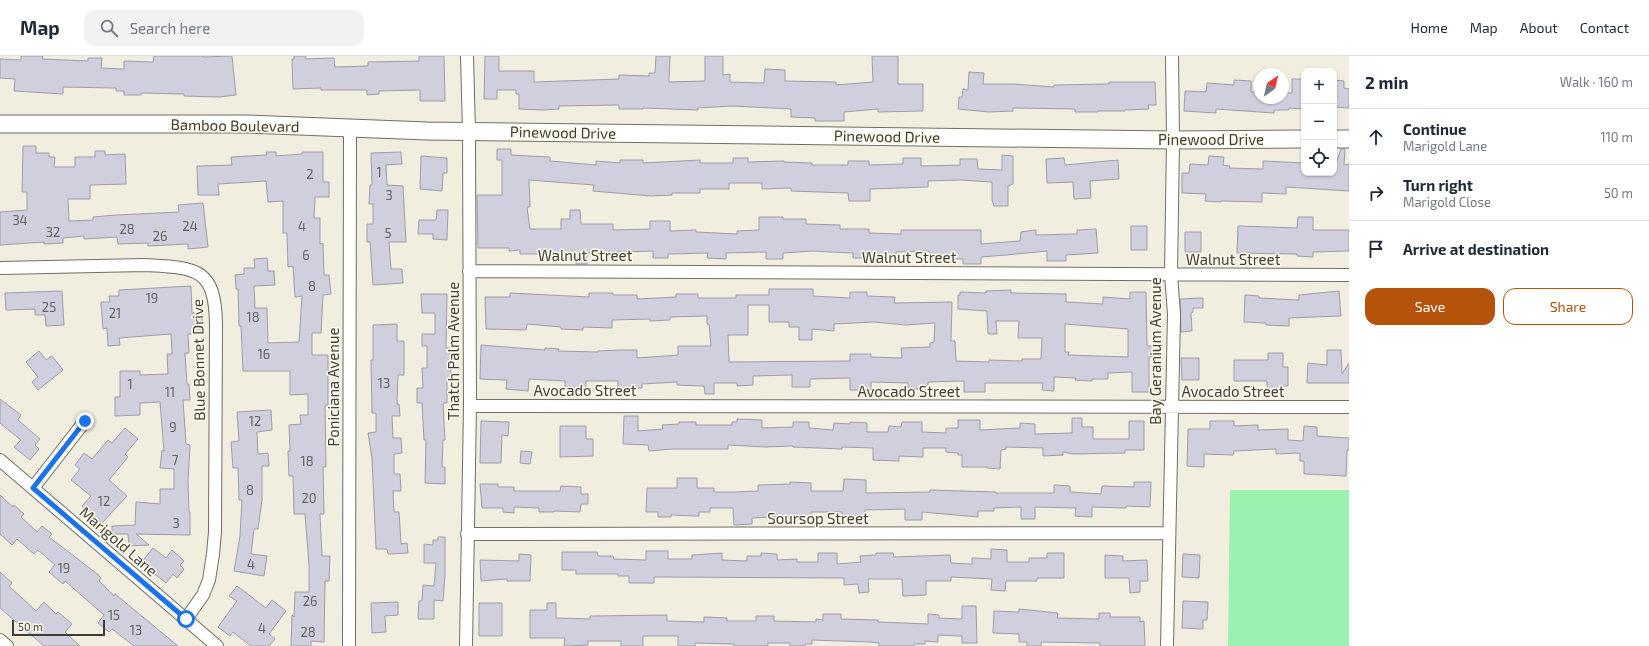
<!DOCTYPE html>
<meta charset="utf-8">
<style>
body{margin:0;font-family:"Exo 2",sans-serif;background:#f2f2f3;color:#1f2937}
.controls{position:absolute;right:12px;top:12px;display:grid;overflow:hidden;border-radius:8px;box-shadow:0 1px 3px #0004}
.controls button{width:36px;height:36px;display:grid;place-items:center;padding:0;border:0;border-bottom:1px solid #e0e1e3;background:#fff;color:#1f2937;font:20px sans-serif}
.compass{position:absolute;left:1253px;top:12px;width:36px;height:36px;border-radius:50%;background:#fff;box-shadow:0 1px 3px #0004;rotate:34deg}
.scale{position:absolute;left:12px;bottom:10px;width:93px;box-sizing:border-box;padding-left:4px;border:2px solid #3e3d37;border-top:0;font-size:11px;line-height:14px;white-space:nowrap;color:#3e3d37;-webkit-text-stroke:3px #fefaec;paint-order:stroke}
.stop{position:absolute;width:12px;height:12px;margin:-9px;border:3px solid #1a73e8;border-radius:50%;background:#fff}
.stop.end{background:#1a73e8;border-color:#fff;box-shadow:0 1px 4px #0008}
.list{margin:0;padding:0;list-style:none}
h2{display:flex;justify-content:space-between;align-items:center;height:52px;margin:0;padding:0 16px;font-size:17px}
h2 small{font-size:13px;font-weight:400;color:#747a83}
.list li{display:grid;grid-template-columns:26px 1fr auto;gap:12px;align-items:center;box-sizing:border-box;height:56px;padding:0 16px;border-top:1px solid #e0e1e3}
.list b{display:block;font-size:15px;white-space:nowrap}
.list p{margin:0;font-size:13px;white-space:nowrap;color:#747a83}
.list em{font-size:13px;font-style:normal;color:#747a83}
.actions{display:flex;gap:8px;padding:12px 16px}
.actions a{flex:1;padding:9px 0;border:1px solid #b45309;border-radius:12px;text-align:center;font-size:14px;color:#b45309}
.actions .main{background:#b45309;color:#fff}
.icon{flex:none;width:22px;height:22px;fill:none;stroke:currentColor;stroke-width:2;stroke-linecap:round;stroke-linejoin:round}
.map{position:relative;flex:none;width:1349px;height:590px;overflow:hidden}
header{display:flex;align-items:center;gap:24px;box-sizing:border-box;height:56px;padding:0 20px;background:#fff;border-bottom:1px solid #e0e1e3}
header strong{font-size:19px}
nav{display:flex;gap:22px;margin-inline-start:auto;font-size:14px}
.search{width:280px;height:36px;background:#f2f2f3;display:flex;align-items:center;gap:10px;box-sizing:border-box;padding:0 14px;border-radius:12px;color:#747a83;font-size:15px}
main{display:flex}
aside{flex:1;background:#fff}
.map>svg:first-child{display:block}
</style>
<header>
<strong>Map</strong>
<div class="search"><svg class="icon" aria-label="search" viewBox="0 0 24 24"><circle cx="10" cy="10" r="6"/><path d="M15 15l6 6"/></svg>Search here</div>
<nav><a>Home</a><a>Map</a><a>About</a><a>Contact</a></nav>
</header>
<main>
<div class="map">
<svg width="1349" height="590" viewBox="0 0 1349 590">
<rect width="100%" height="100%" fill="#f1eddf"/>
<path fill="#9af2b1" d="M 1230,434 L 1349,434 L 1349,590 L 1228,590 Z"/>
<path fill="#d0cfdd" stroke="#9d9daa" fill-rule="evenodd" d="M 21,0 L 43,0 L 42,3 L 88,5 L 88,2 L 102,2 L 101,12 L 124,13 L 124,5 L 153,6 L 154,0 L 203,0 L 203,1 L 232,0 L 236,39 L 219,41 L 184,40 L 184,38 L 141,37 L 141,39 L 124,39 L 124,35 L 116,35 L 116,32 L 63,31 L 63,38 L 14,35 L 15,23 L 0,22 L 0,3 L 21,4 Z
M 294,0 L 305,0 L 306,3 L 334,2 L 335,11 L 368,10 L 368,6 L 419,5 L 419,0 L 444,0 L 445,45 L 420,45 L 420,34 L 379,35 L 379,38 L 367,39 L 367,34 L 321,34 L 321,32 L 293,33 L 292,3 L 294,3 Z
M 485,0 L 499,0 L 499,15 L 534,15 L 534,26 L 619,23 L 619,19 L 649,20 L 649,17 L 655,17 L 656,0 L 670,0 L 669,26 L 705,25 L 705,0 L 723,0 L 723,19 L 730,18 L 730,26 L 764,27 L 765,13 L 785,14 L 785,25 L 836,26 L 836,29 L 873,26 L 872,0 L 898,0 L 898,28 L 923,28 L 923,55 L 878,56 L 878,53 L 844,56 L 844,65 L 815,65 L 815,62 L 791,61 L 791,53 L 732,50 L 698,52 L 698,54 L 643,52 L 643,53 L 619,53 L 619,49 L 559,50 L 559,53 L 543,54 L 519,53 L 519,38 L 516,38 L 516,34 L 497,34 L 497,43 L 484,43 Z
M 969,16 L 984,17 L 983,28 L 1014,28 L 1054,31 L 1054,29 L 1109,28 L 1109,26 L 1155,26 L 1156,49 L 1148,49 L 1149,53 L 1125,54 L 1125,55 L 1098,55 L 1098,56 L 1075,56 L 1075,53 L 1013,52 L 1013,55 L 989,56 L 958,53 L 959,41 L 962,41 L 963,33 L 968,34 Z
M 1292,23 L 1304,23 L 1304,53 L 1289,52 L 1289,54 L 1274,54 L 1274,57 L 1216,53 L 1216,57 L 1184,55 L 1185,35 L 1206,36 L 1207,27 L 1234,29 L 1234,24 L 1251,25 L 1251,36 L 1259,36 L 1259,42 L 1283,42 L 1283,37 L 1292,37 Z
M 1334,24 L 1344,25 L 1344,32 L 1349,33 L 1349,52 L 1334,51 Z
M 23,90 L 36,90 L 36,97 L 49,97 L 49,101 L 55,101 L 54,111 L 75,111 L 75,101 L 95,101 L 95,95 L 105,95 L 105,99 L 125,98 L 126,128 L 90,129 L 90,143 L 68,143 L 69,165 L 93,164 L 93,161 L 116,159 L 179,156 L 178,149 L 203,147 L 208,191 L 188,193 L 188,188 L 148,190 L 148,187 L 118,188 L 117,181 L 84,183 L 84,180 L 63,182 L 63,187 L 44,188 L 44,186 L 0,189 L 0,156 L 27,154 L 27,136 L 22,136 Z
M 497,93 L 511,93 L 511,99 L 550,101 L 550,105 L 596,109 L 596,105 L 620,107 L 620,104 L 643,104 L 643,107 L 700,104 L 700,107 L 733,107 L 733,102 L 748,102 L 748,106 L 784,105 L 784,106 L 812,107 L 812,109 L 848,109 L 848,105 L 869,105 L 869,109 L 903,108 L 903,102 L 921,102 L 921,110 L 960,109 L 960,103 L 977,103 L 978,113 L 1002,114 L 1002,99 L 1013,100 L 1013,128 L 1008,130 L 1008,150 L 994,150 L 992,144 L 992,126 L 959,124 L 928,125 L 928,131 L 870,133 L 870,145 L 849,145 L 848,137 L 791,135 L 791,132 L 762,133 L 762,127 L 729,127 L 729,133 L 700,133 L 700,137 L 672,137 L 672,139 L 651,140 L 593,135 L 594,129 L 529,124 L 530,151 L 527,151 L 530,173 L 561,173 L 561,163 L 570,163 L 570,154 L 580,154 L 581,168 L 613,168 L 613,174 L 650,173 L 650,165 L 670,165 L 670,175 L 696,174 L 696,176 L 737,178 L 737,175 L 759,174 L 759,161 L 783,161 L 783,163 L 806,163 L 806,168 L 840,169 L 840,173 L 869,173 L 869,177 L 901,178 L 901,174 L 981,174 L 981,188 L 1020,185 L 1021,176 L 1036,174 L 1036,179 L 1077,178 L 1077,174 L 1096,173 L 1098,197 L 1066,199 L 1066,205 L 1047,205 L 1047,195 L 1006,199 L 981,201 L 981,208 L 963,208 L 963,203 L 937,203 L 928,195 L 896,196 L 896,200 L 869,199 L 869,202 L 853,202 L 853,197 L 812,195 L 783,197 L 783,203 L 766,203 L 766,196 L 726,197 L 726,203 L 707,202 L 708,197 L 668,198 L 668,202 L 653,202 L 653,195 L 587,197 L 587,208 L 576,208 L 576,198 L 520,198 L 520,194 L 509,195 L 509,192 L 478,192 L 477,139 L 502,139 L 502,104 L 497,104 Z
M 1341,93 L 1345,93 L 1344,109 L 1349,108 L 1349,135 L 1286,131 L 1286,138 L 1262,137 L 1262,146 L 1221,145 L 1221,146 L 1205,145 L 1206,138 L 1182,137 L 1182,117 L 1189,117 L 1190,108 L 1208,109 L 1209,100 L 1224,101 L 1223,109 L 1230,110 L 1229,112 L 1263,113 L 1263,105 L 1304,107 L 1304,117 L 1334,117 L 1334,113 Z
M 266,96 L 276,96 L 276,100 L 302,98 L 302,96 L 323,96 L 323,126 L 329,126 L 329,141 L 315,141 L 314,162 L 320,162 L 320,188 L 323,187 L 324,219 L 329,219 L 331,238 L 323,239 L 321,277 L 312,277 L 312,299 L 328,299 L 328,349 L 325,349 L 326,411 L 323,411 L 324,458 L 320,458 L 322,500 L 330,500 L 329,525 L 325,525 L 324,586 L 311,585 L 311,590 L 291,590 L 292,559 L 294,561 L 295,536 L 309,536 L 309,509 L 305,458 L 294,458 L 293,420 L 289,420 L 288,395 L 290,395 L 289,369 L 301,368 L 300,359 L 308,359 L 308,338 L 290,339 L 290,315 L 243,315 L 241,270 L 239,270 L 238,233 L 236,233 L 235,219 L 244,218 L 244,212 L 255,212 L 254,203 L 267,202 L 268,215 L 274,215 L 275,229 L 254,230 L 255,252 L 267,252 L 268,287 L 299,286 L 302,240 L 295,241 L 293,210 L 288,211 L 287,177 L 283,177 L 283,145 L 268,146 L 266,125 L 218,128 L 219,139 L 198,139 L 197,110 L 232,109 L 231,101 L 267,99 Z
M 401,96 L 402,108 L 386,109 L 387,129 L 403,130 L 406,186 L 389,186 L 391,213 L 402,213 L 403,227 L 373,229 L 370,186 L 367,186 L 367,168 L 373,168 L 373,148 L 369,148 L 370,129 L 372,129 L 371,97 Z
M 421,100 L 447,102 L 447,117 L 443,117 L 442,135 L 420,133 Z
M 1064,102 L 1065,109 L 1118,104 L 1119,123 L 1090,125 L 1091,142 L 1074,143 L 1073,126 L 1047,127 L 1046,103 Z
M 437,154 L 448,154 L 447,184 L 433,183 L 433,178 L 418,178 L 419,164 L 436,164 Z
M 1298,161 L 1313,161 L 1313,174 L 1349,174 L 1349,195 L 1313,196 L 1313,201 L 1297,200 L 1297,198 L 1237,197 L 1238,170 L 1297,172 Z
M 1131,170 L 1147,170 L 1147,194 L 1131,194 Z
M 1185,176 L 1201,176 L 1201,196 L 1185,196 Z
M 191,230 L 192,257 L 202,256 L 203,278 L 188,278 L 189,297 L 185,297 L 187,328 L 189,328 L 190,344 L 183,344 L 186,388 L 190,389 L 188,426 L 189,456 L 190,456 L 190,479 L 136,478 L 149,489 L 129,490 L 128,478 L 112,478 L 112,470 L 135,469 L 136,446 L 160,448 L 160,433 L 174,433 L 174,413 L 160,412 L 162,394 L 164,395 L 160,346 L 140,347 L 140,359 L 115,360 L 115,341 L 120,341 L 120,315 L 140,315 L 140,319 L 168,318 L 167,298 L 172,298 L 171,278 L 119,282 L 120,289 L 108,290 L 107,272 L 103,273 L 101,246 L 110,246 L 109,240 L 119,240 L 119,234 Z
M 769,233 L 813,233 L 813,240 L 850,242 L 850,236 L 867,236 L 867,240 L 895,241 L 894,247 L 952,246 L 951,285 L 955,285 L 956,305 L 989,306 L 989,304 L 1022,305 L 1022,303 L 1041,303 L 1042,282 L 1018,282 L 1019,265 L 996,265 L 997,278 L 988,278 L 987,255 L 958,253 L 958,239 L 960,239 L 960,236 L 986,237 L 986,235 L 1011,234 L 1011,237 L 1066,238 L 1066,246 L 1103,248 L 1103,241 L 1130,243 L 1130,236 L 1146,236 L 1147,290 L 1153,290 L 1153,301 L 1149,301 L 1149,336 L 1132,336 L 1132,316 L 1108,317 L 1108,323 L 1092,323 L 1092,325 L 1075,324 L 1076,322 L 1054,321 L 1054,335 L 1042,334 L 1043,327 L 985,327 L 985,336 L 964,336 L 964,325 L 928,326 L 928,333 L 908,333 L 908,327 L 871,326 L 871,334 L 850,334 L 850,322 L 810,323 L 810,331 L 792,331 L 792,319 L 753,320 L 753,329 L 737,330 L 737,327 L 714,327 L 714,338 L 705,338 L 704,330 L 677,329 L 677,326 L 642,328 L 642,332 L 618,332 L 618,325 L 586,325 L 586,332 L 565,331 L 565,325 L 529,323 L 528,335 L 506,333 L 507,324 L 480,323 L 481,289 L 545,294 L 545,292 L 559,293 L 558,295 L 598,296 L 598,295 L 619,294 L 637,294 L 637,302 L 678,299 L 678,290 L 711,290 L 709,268 L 707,268 L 707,260 L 670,261 L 670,264 L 650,265 L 650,263 L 612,264 L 612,272 L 583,271 L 583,274 L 561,273 L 561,271 L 527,268 L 526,274 L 486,273 L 485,241 L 510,241 L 510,237 L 589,241 L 589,237 L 613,237 L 613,239 L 637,239 L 637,243 L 676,241 L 676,238 L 698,238 L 698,242 L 736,242 L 736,239 L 769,239 ZM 748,249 L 769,249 L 769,266 L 789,266 L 789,271 L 799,271 L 799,284 L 812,284 L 812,273 L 834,275 L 834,268 L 874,266 L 906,269 L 935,267 L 934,286 L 930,287 L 930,291 L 901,292 L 902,302 L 871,301 L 871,298 L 850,298 L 850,305 L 729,306 L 728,279 L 748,279 ZM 1065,268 L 1128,273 L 1128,301 L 1068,299 L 1069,296 L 1065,296 Z
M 62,235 L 64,269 L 46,270 L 45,259 L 35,259 L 35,253 L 6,254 L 5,237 Z
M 1339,235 L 1341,260 L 1289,262 L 1289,270 L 1266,269 L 1266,267 L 1244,266 L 1245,239 L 1259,240 L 1259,242 L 1299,244 L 1299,239 Z
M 421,238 L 447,238 L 446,292 L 450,292 L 451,324 L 447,324 L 447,347 L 443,347 L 445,384 L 443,384 L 442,411 L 445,411 L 445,428 L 425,427 L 426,384 L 424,384 L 422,347 L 417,347 L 417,332 L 423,332 L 422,312 L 427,312 L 427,290 L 422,290 L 422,278 L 435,278 L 435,257 L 422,257 Z
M 1203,242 L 1203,252 L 1193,252 L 1193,256 L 1191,257 L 1192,275 L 1181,276 L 1180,243 Z
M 397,268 L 397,285 L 404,285 L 404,319 L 398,319 L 397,348 L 399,348 L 400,360 L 392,360 L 393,382 L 401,382 L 402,397 L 394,398 L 394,418 L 400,418 L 401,435 L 393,435 L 394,456 L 399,456 L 401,488 L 407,487 L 408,497 L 388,498 L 387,493 L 376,493 L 372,402 L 368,377 L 376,376 L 376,357 L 372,357 L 371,304 L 373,304 L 373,269 Z
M 1327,294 L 1341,294 L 1342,318 L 1349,307 L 1349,327 L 1307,327 L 1308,307 L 1327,309 Z
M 39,295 L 46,304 L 52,300 L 63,314 L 38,334 L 32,326 L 38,321 L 26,306 Z
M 1268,297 L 1283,297 L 1283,311 L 1288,311 L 1288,330 L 1283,330 L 1283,334 L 1267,334 L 1267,325 L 1234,325 L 1234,304 L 1268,304 Z
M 1181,302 L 1199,302 L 1199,324 L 1182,324 Z
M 0,343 L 21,359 L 18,364 L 40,383 L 35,389 L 39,393 L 30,404 L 14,391 L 21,384 L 0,367 Z
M 271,354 L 272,374 L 257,376 L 258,398 L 268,397 L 269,410 L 262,410 L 262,444 L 258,473 L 254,473 L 251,498 L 267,500 L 264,520 L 234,515 L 240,480 L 242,444 L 239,444 L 238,412 L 233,412 L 231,386 L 239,385 L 237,356 Z
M 624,360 L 638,360 L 638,375 L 663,373 L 662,369 L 679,368 L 679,366 L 696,366 L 696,369 L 732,369 L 732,366 L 737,366 L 737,363 L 762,364 L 762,372 L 793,371 L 793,366 L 809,366 L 809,372 L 833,374 L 834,367 L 850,368 L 850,366 L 867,367 L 867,376 L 888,376 L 889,370 L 901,371 L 902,366 L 922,366 L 922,376 L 946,377 L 946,372 L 958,372 L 958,364 L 980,364 L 980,374 L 1020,372 L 1020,367 L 1035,368 L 1035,378 L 1072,377 L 1072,362 L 1082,362 L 1082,371 L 1093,371 L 1093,383 L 1129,383 L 1129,365 L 1144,365 L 1144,394 L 1125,394 L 1125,397 L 1073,398 L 1063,396 L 1063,399 L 1043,400 L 1043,392 L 1006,391 L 1006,393 L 1001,394 L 1000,413 L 987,412 L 987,411 L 962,411 L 962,399 L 958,399 L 958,397 L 946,396 L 946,392 L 923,392 L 923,401 L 899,400 L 899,405 L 873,404 L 873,392 L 842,391 L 842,393 L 793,391 L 793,390 L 765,391 L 728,389 L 728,393 L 671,393 L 649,395 L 648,389 L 623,388 Z
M 481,365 L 509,366 L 508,380 L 502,379 L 501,407 L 480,407 Z
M 1210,365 L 1234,365 L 1234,370 L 1258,369 L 1258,374 L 1288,373 L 1288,384 L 1303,385 L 1304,370 L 1317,371 L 1317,380 L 1349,382 L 1349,394 L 1347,394 L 1346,420 L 1304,418 L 1304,405 L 1300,405 L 1300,397 L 1276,398 L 1276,393 L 1234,395 L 1233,399 L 1204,398 L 1204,411 L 1187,410 L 1188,373 L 1210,373 Z
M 560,370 L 586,370 L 586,383 L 593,383 L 593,400 L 560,401 Z
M 125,372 L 138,383 L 125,398 L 128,401 L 109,424 L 127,440 L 102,467 L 82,450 L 91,440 L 71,424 L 80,413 L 75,409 L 84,397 L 92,403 L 108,384 L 112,387 Z
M 521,395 L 532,396 L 530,408 L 520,407 Z
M 677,422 L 697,422 L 697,432 L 714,432 L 714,436 L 734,436 L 758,435 L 758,429 L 790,428 L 790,426 L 811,427 L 811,435 L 843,435 L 844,423 L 866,424 L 866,437 L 930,436 L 930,434 L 996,436 L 996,437 L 1054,437 L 1054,429 L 1070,430 L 1070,436 L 1101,438 L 1102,430 L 1134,431 L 1134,426 L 1151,426 L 1150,451 L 1126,450 L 1126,452 L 1092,451 L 1092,461 L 1075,460 L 1076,452 L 1035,451 L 1035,463 L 1021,463 L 1021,451 L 994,452 L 994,455 L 978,455 L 978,461 L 922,456 L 922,464 L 905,464 L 905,453 L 865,454 L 865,460 L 842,459 L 842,456 L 811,456 L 811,462 L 789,461 L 789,460 L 752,462 L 752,468 L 734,469 L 733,452 L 710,452 L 710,456 L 699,456 L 699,460 L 671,459 L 671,461 L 658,461 L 658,456 L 646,456 L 647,432 L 677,432 Z
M 480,428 L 498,428 L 498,431 L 514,431 L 514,435 L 560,435 L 561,430 L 581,431 L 581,438 L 588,438 L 588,448 L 581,448 L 580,456 L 554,455 L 554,456 L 539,456 L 539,452 L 514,451 L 514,457 L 503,456 L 503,452 L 482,452 Z
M 0,439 L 13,451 L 14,449 L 24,458 L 21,461 L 37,476 L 42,470 L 52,478 L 49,481 L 96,517 L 101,522 L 99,525 L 114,540 L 115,538 L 178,590 L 134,590 L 112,573 L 109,576 L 98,567 L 104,559 L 65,525 L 63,528 L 49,516 L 55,509 L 38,494 L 34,498 L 17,483 L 12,489 L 0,478 Z
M 438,481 L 445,481 L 445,519 L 443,545 L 434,544 L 434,563 L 418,563 L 419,545 L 422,545 L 423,529 L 434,530 L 436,507 L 424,507 L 424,488 L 433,489 L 433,484 L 438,484 Z
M 153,492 L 166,502 L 172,494 L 184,505 L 180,509 L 184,513 L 177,522 L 173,518 L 166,527 L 141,507 Z
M 991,493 L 1007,494 L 1007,506 L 1029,506 L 1029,502 L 1047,502 L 1047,497 L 1064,497 L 1064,522 L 1037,522 L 1037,525 L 1006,525 L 1005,535 L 991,534 L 992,523 L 951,521 L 951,525 L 926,525 L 926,539 L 903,540 L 902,523 L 868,523 L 869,536 L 859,537 L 858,528 L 844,529 L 844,522 L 654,521 L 654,527 L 629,527 L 629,520 L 618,520 L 618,518 L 576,518 L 576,514 L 562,514 L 562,496 L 597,496 L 598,500 L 613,500 L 614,503 L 646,504 L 646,495 L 668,495 L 668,503 L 692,503 L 692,499 L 722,497 L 722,504 L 747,505 L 747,500 L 761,500 L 761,497 L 777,498 L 777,504 L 797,503 L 797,506 L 818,506 L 818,497 L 837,497 L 837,508 L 861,506 L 860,500 L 876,499 L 876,497 L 893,497 L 894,501 L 950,499 L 951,507 L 972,508 L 972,502 L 991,503 Z
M 519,498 L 531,499 L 530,525 L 507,525 L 507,523 L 481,525 L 480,504 L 519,505 Z
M 1183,498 L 1200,499 L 1199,522 L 1182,521 Z
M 1105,499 L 1123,500 L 1123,505 L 1147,504 L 1148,525 L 1140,525 L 1140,536 L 1130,537 L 1129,522 L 1105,522 Z
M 0,516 L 12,527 L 9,530 L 36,555 L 44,546 L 56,558 L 58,556 L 72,568 L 65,576 L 80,590 L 44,590 L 0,552 Z
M 237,530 L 266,552 L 272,544 L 286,555 L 269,578 L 275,583 L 269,590 L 251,590 L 233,576 L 230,580 L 218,571 L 237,545 L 229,540 Z
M 1183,545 L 1208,546 L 1207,564 L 1203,564 L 1203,573 L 1182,572 Z
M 398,546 L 398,559 L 385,560 L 386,576 L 372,577 L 371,547 Z
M 479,547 L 502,547 L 502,580 L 479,580 Z
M 547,547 L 556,547 L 556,562 L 590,563 L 590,560 L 667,559 L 667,565 L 704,566 L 704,561 L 727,562 L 727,565 L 756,565 L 756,560 L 774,560 L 774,565 L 816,566 L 816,563 L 823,564 L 823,558 L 841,558 L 841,563 L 878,564 L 878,566 L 928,568 L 928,558 L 939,559 L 939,562 L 962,563 L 962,550 L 976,550 L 977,587 L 962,587 L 962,580 L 938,579 L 938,586 L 925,585 L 925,588 L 914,588 L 914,590 L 879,590 L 879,587 L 870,586 L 812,584 L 812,588 L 805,588 L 805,590 L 790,590 L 790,587 L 768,587 L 768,590 L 734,590 L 734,588 L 695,587 L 695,590 L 678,590 L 678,580 L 643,580 L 643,590 L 621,590 L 621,585 L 588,585 L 588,589 L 564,590 L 565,582 L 530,582 L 530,554 L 547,554 Z
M 1019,553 L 1058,557 L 1057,562 L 1099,563 L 1099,557 L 1110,557 L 1110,561 L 1140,561 L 1140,566 L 1144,565 L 1145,590 L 1100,590 L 1100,587 L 1041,586 L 1041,590 L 1027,590 L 1027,586 L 1019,586 L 1019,578 L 993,577 L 994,555 L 1019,556 Z"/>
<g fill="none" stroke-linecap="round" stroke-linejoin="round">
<g stroke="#726e62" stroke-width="14">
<path id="street" d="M 0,212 L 145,209 C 196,212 215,211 216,268 L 215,476 L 213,498 L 209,524 L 203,539 L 186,563
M 469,215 L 1349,219
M 470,350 L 1349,351
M 0,404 L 217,590
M 33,432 L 85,365
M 467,478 L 1169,477
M 0,584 L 7,590
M 349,590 L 350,72
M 466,590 L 470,350 L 469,75 L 467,0
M 1167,590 L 1174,258 L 1171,219 L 1173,84 L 1172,0"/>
</g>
<g stroke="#726e62" stroke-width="19">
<path id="secondary" d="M 0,68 L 248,68 L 427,75 L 1173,84 L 1304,83
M 1334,83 L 1349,83"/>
</g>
<use href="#street" stroke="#fff" stroke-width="12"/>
<use href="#secondary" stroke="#fff" stroke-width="17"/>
</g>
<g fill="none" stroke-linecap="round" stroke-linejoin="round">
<path stroke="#1a73e8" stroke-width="5" d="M 85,365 L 33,432 L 186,563"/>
</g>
<g text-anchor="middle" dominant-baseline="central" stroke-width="3" stroke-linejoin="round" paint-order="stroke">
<g font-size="13" fill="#626260">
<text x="379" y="116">1</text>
<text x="310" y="118">2</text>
<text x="389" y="139">3</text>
<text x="20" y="164">34</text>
<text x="190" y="170">24</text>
<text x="302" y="170">4</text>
<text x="127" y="173">28</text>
<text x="53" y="176">32</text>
<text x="388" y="177">5</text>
<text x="160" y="180">26</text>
<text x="306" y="199">6</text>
<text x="312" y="230">8</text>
<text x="152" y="242">19</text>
<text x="49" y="251">25</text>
<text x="115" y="257">21</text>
<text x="253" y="261">18</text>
<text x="264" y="298">16</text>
<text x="384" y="327">13</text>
<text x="130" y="328">1</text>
<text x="170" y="336">11</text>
<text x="255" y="365">12</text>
<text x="173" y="371">9</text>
<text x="175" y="404">7</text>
<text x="307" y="405">18</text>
<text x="250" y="434">8</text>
<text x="309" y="442">20</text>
<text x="104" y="445">12</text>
<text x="176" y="467">3</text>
<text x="251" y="508">4</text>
<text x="64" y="512">19</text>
<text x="310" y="545">26</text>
<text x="114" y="559">15</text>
<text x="262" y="572">4</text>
<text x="136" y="574">13</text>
<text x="308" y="576">28</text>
</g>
<g font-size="15" fill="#3e3d37" stroke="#fefaec">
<text transform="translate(235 69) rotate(1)">Bamboo Boulevard</text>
<text transform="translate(563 76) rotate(1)">Pinewood Drive</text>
<text transform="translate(887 80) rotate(1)">Pinewood Drive</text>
<text x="1211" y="83">Pinewood Drive</text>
<text x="585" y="199">Walnut Street</text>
<text x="909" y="201">Walnut Street</text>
<text x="1233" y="203">Walnut Street</text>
<text transform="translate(453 295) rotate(-90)">Thatch Palm Avenue</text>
<text transform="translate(1155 295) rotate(-90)">Bay Geranium Avenue</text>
<text transform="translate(198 304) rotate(-91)">Blue Bonnet Drive</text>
<text transform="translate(333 331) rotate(-90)">Poniciana Avenue</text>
<text x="585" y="334">Avocado Street</text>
<text x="909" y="335">Avocado Street</text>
<text x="1233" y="335">Avocado Street</text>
<text x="818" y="462">Soursop Street</text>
<text transform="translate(119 485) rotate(41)">Marigold Lane</text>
</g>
</g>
</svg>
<div class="controls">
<button>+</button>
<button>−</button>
<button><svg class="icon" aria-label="locate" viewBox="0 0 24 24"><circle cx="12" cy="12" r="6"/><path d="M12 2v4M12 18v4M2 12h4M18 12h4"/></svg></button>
</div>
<svg class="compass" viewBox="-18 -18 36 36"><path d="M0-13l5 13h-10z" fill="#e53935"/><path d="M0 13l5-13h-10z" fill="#747a83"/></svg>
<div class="scale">50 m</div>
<div class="stop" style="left:186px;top:563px"></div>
<div class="stop end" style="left:85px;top:365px"></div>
</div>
<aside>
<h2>2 min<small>Walk · 160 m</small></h2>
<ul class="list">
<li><svg class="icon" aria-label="ahead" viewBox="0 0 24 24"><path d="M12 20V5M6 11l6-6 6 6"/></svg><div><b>Continue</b><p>Marigold Lane</p></div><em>110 m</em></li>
<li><svg class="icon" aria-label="right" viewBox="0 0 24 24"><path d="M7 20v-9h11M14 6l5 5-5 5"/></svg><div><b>Turn right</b><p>Marigold Close</p></div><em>50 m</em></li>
<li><svg class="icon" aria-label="arrive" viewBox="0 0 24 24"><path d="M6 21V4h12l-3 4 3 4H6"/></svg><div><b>Arrive at destination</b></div></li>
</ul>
<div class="actions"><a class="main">Save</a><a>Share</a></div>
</aside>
</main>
